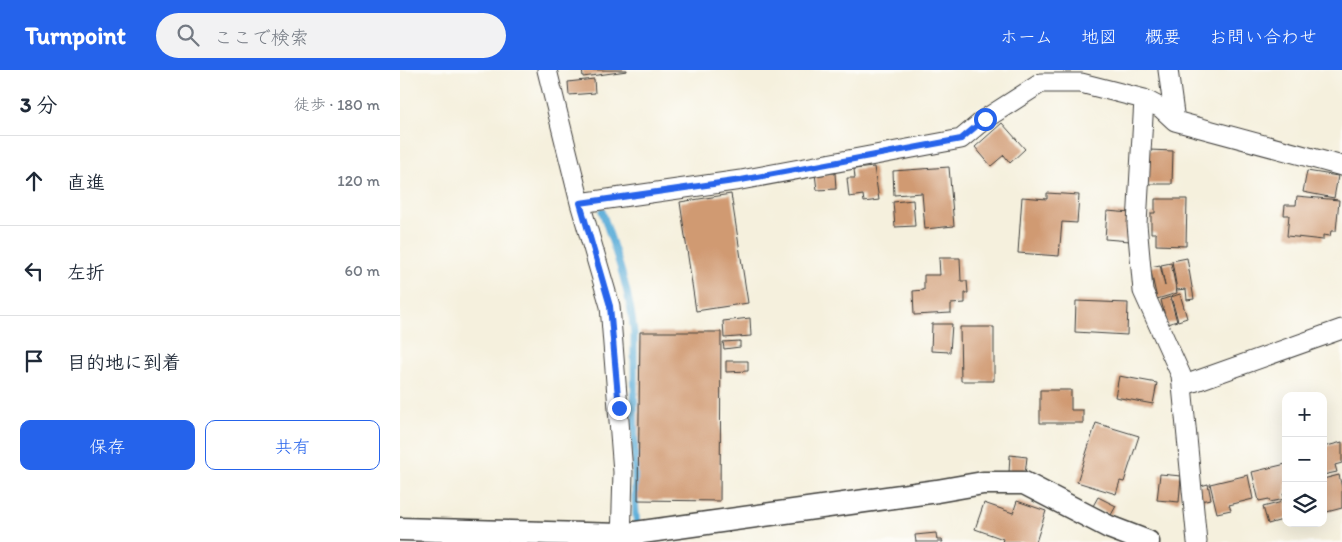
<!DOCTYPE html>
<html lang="ja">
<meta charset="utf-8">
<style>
body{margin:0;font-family:Itim,"Klee One",sans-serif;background:#f2f2f3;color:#1f2937}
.controls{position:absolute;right:15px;bottom:15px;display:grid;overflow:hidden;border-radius:10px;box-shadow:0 5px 20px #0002}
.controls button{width:45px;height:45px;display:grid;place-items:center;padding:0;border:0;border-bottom:1px solid #e0e1e3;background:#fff;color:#1f2937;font:25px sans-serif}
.stop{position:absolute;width:15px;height:15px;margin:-11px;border:4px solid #2563eb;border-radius:50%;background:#fff}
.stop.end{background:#2563eb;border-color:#fff;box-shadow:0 1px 5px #0008}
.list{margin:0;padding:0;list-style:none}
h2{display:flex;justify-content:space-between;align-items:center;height:65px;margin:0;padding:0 20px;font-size:21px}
h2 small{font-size:16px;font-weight:400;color:#747a83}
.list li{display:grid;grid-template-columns:32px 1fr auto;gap:15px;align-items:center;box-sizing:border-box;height:90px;padding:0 20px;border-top:1px solid #e0e1e3}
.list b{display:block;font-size:19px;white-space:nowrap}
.list em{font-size:16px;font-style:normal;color:#747a83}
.actions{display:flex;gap:10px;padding:15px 20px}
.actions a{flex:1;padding:11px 0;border:1px solid #2563eb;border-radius:10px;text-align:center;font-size:18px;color:#2563eb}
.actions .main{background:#2563eb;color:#fff}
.icon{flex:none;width:28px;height:28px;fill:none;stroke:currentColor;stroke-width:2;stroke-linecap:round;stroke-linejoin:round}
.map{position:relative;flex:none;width:942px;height:472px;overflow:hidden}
header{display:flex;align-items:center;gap:30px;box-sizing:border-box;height:70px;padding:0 25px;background:#2563eb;color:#fff}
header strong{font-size:24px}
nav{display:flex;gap:28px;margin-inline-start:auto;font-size:18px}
.search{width:350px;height:45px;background:#f2f2f3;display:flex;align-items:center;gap:12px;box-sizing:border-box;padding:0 18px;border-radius:28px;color:#747a83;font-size:19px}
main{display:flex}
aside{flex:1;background:#fff}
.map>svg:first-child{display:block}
</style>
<header>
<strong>Turnpoint</strong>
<div class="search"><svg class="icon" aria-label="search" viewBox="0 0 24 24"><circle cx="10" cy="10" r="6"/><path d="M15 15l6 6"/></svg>ここで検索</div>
<nav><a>ホーム</a><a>地図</a><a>概要</a><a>お問い合わせ</a></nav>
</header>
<main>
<aside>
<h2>3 分<small>徒歩 · 180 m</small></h2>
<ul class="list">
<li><svg class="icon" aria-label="ahead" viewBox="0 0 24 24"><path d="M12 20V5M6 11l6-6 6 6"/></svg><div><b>直進</b></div><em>120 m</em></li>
<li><svg class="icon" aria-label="left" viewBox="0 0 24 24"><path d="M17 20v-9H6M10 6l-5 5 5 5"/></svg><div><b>左折</b></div><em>60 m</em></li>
<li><svg class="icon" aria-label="arrive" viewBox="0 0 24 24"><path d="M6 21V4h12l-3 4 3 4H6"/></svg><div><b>目的地に到着</b></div></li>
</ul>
<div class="actions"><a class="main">保存</a><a>共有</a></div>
</aside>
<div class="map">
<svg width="942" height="472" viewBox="0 0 942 472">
<rect width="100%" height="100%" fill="#fdfcf7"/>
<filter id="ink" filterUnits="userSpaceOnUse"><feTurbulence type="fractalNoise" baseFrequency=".02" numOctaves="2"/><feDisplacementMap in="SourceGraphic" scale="10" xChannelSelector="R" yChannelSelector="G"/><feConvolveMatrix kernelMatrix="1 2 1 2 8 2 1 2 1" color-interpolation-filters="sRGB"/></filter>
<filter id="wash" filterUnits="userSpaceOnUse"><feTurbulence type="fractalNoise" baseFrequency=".0096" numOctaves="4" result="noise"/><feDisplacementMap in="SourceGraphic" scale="20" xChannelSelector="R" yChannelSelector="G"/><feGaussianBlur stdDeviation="1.12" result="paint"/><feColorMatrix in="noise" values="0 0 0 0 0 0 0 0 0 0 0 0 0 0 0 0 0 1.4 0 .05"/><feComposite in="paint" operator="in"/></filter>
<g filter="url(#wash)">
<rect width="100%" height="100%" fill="#f5f0dd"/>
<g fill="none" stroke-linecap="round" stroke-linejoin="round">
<path stroke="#5fafd9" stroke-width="7" d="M 202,141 C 215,181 230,220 234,263 L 235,429 L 237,461"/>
</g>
<g id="blocks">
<path fill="#d09a72" d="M 182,0 L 227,0 L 227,1 L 183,7 Z
M 194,9 L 195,23 L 169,25 L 168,12 Z
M 602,53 L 625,79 L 610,93 L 604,85 L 591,96 L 575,77 Z
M 749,80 L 773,81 L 772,114 L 748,114 Z
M 474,97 L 479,130 L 464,132 L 463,125 L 449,127 L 447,108 L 455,108 L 454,99 Z
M 549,97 L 554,156 L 525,159 L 522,123 L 494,125 L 493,101 Z
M 907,101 L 938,106 L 934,128 L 903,122 Z
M 435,103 L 436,119 L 417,120 L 415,104 Z
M 647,123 L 679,125 L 677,153 L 662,152 L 659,186 L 618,183 L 622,127 L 647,129 Z
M 331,124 L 348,233 L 296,241 L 280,132 Z
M 897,126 L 939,130 L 936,161 L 931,161 L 930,166 L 923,165 L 923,170 L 887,166 L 889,145 L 884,145 L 885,135 L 896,135 Z
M 755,129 L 787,129 L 786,176 L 756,175 L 756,163 L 751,163 L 751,143 L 755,143 Z
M 513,130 L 515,156 L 495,157 L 493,132 Z
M 707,141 L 731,143 L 730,171 L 705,169 Z
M 539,188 L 560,188 L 561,211 L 567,211 L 568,223 L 565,223 L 565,233 L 551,234 L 551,243 L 514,245 L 513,221 L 524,220 L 524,205 L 540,205 Z
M 787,188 L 794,229 L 787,230 L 786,219 L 777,220 L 772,191 Z
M 771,193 L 777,223 L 757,229 L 750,197 L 760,195 L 765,216 L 761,195 Z
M 780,224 L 787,248 L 778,251 L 771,227 Z
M 770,227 L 777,251 L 767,254 L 761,230 Z
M 676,231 L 728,233 L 727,265 L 675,262 Z
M 350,248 L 351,266 L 324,268 L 323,251 Z
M 532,254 L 552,254 L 550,282 L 531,281 Z
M 560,257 L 594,257 L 594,311 L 561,311 Z
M 240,262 L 321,262 L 320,431 L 238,430 Z
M 340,271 L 340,277 L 324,279 L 323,272 Z
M 326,291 L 348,291 L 348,301 L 326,302 Z
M 719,306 L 757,313 L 753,334 L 715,327 Z
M 640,320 L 671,320 L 671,340 L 683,340 L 683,353 L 640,353 Z
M 696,353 L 739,366 L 724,412 L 720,411 L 716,424 L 677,412 Z
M 942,372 L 942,393 L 935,395 L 937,402 L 923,405 L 923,377 Z
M 610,385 L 627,387 L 625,405 L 609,403 Z
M 886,394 L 886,424 L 883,424 L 885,429 L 870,432 L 869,429 L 859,431 L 852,402 Z
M 760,404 L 781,406 L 779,432 L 757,430 Z
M 848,405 L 853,429 L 829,435 L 831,440 L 817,443 L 810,414 Z
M 939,405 L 942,418 L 942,438 L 923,443 L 923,409 Z
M 808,414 L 811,429 L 800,431 L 797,417 Z
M 698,427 L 716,436 L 711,445 L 693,436 Z
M 617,431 L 646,441 L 636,472 L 602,472 L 603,469 L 575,459 L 584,433 L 613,443 Z
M 886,431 L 886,449 L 868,454 L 863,437 Z
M 536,463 L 537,470 L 542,470 L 543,472 L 516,472 L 515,465 Z"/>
</g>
</g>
<g filter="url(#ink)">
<use href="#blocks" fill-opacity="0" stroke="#3d3c39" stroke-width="1"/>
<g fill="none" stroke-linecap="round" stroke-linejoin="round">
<g stroke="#3d3c39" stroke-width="21">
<path id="minor" d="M 147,0 L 180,133 L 210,236 L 223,402 L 221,472
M 768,0 L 775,51
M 180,133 L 341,110 L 561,69 L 585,49 L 641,13 L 681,13 L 744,29
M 782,316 L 942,259
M 797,472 L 781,305 L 743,221 L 737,154 L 744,29 L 761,38 L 775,51 L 942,96"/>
</g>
<g stroke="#3d3c39" stroke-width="25">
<path id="tertiary" d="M 0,459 L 221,465 L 537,421 L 583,413 L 624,413 L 709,457 L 748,472"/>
</g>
<use href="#minor" stroke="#fff" stroke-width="19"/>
<use href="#tertiary" stroke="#fff" stroke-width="22"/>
</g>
</g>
<g fill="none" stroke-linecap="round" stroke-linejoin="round" filter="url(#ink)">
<path stroke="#2563eb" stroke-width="6" d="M 219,338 L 210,236 L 180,133 L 341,110 L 561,69 L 585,49"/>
</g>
</svg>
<div class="controls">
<button>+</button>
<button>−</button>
<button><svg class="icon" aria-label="layers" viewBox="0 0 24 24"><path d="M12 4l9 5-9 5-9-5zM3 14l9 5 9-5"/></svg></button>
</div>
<div class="stop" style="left:585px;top:49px"></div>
<div class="stop end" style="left:219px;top:338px"></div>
</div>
</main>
